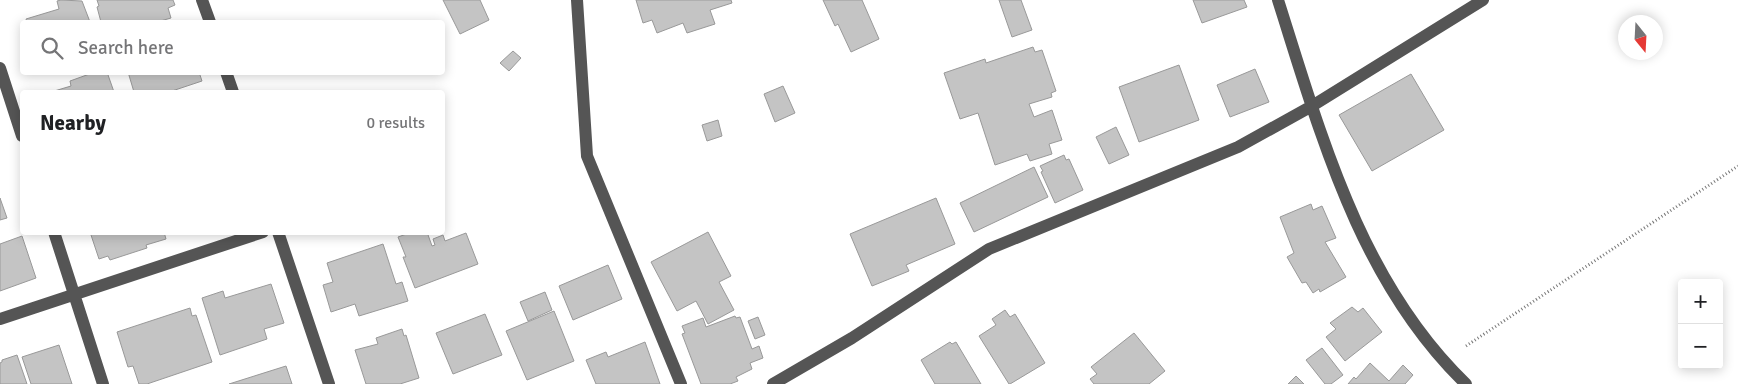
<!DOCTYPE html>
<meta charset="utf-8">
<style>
body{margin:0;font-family:Signika,sans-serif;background:#f6f6f6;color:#202124}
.controls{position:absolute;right:15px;bottom:15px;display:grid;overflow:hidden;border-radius:5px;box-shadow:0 2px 12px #0003}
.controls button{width:45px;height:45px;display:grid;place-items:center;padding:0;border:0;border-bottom:1px solid #e0e0e0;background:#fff;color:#202124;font:25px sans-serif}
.compass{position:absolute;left:1618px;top:15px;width:45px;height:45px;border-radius:50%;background:#fff;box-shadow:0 2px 12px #0003;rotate:162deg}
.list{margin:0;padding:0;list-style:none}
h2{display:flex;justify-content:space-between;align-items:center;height:65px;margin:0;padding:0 20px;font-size:21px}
h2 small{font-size:16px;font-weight:400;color:#757577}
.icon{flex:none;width:28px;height:28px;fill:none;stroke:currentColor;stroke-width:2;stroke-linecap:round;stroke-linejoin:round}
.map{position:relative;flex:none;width:1738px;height:384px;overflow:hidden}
.search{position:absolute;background:#fff;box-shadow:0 2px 12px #0003;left:20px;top:20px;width:425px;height:55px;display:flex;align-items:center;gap:12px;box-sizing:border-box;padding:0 18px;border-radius:5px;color:#757577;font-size:19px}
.panel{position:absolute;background:#fff;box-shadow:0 2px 12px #0003;left:20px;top:90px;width:425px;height:145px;border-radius:5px}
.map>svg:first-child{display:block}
</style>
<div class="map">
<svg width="1738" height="384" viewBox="0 0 1738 384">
<rect width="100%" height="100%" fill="#fff"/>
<path fill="#c4c4c4" stroke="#999" d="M 61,0 L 82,1 L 90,22 L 27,22 L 26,19 L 59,9 L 57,1 Z
M 97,0 L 173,0 L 175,5 L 168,8 L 171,18 L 157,22 L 101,22 L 97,7 L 99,6 Z
M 443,0 L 480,0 L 489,20 L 460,34 Z
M 636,0 L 731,0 L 732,3 L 710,10 L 715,24 L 687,33 L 683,23 L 657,33 L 652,20 L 643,23 Z
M 823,0 L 862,0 L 879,39 L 851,52 L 838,24 L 835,26 Z
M 999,0 L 1021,0 L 1032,30 L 1012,37 Z
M 1193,0 L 1244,0 L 1247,7 L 1202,23 Z
M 1033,47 L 1035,52 L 1042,50 L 1056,91 L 1051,93 L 1052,97 L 1029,104 L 1034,117 L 1052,110 L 1062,140 L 1049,144 L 1052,154 L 1030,161 L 1027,154 L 995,165 L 978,113 L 960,119 L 944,73 L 985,59 L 986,63 Z
M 513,51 L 521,58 L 509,71 L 500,63 Z
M 1179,65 L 1199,120 L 1139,142 L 1119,87 Z
M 1255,69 L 1269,102 L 1230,117 L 1217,85 Z
M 95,72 L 107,72 L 114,92 L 51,92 L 71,86 L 70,81 Z
M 128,72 L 199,72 L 202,81 L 172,91 L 172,92 L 134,92 Z
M 1411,74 L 1444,130 L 1372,171 L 1339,115 Z
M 783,86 L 795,113 L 775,122 L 764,94 Z
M 718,120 L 722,136 L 707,141 L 702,125 Z
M 1116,127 L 1129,155 L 1109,164 L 1096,137 Z
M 1064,155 L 1066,160 L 1069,159 L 1083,190 L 1055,203 L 1041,172 L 1043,171 L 1040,166 Z
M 1034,167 L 1048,197 L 974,232 L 960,203 Z
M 0,198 L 7,218 L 0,220 Z
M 936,198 L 955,244 L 906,265 L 909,271 L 872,286 L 850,234 Z
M 1311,204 L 1313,210 L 1322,206 L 1336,238 L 1325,242 L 1346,277 L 1320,292 L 1319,289 L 1313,293 L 1306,282 L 1302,283 L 1287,257 L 1294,253 L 1280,217 Z
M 90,232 L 164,232 L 166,239 L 146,245 L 147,248 L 110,260 L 108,256 L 99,259 Z
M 412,232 L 427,232 L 432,246 L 435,245 L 433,239 L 443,235 L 445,241 L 466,233 L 478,264 L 415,288 L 403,257 L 406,257 L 398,237 Z
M 708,232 L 731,276 L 719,282 L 734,310 L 708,324 L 696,301 L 677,311 L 651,262 Z
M 22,236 L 36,278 L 0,291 L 0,244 Z
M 383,244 L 396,284 L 402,282 L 408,301 L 359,316 L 355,304 L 331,312 L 323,285 L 333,282 L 327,263 Z
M 608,265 L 622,299 L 573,320 L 559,286 Z
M 271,284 L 284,323 L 264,329 L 267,339 L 220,355 L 202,298 L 223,291 L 225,298 Z
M 545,292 L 552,310 L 528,321 L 520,302 Z
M 1352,307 L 1358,312 L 1363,308 L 1382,332 L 1345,361 L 1326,337 L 1336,329 L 1330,323 Z
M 190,308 L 192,316 L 196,315 L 212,362 L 147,384 L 139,384 L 133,366 L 128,367 L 117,332 Z
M 1005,310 L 1010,317 L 1015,314 L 1045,363 L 1010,384 L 1009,384 L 979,336 L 996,325 L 992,319 Z
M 554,311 L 574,361 L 527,380 L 506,331 Z
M 485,314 L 502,355 L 453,374 L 436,333 Z
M 735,316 L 736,318 L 740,317 L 752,349 L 759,346 L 763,358 L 750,363 L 752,369 L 736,377 L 738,381 L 730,384 L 701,384 L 682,334 L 685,333 L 682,326 L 703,318 L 706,327 Z
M 758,317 L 765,335 L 755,339 L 748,321 Z
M 402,329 L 404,336 L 406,335 L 419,378 L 400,384 L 366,384 L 355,350 L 378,344 L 376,338 Z
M 1134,333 L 1165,371 L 1149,384 L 1094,384 L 1090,379 L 1097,374 L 1091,367 Z
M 645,342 L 660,384 L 596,384 L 586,360 L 606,352 L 608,357 Z
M 950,342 L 952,344 L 956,342 L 981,384 L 935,384 L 921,360 Z
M 59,345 L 72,384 L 31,384 L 22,357 Z
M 1322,348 L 1343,375 L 1331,384 L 1325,384 L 1306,360 Z
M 17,355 L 27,384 L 0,384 L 0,363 L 2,362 L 2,360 Z
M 1370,363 L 1389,381 L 1403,365 L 1413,375 L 1405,384 L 1348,384 L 1354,377 L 1356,379 Z
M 286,366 L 292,384 L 229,384 Z
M 1296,376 L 1304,384 L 1288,384 Z"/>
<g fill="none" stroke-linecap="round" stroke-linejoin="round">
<path stroke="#777" stroke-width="3" stroke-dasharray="1 2.5" stroke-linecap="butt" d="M 1466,346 L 1738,166"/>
<path stroke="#555" stroke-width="12" d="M 202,0 L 210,22
M 577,0 L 587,156 L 681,384
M 1278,0 C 1321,135 1360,282 1466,384
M 0,68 L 22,136
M 226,72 L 233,92
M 54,232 L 103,384
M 278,232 L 329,384
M 0,319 L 263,232
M 773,384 L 852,338 L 989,249 L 1238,147 L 1312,106 L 1483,0"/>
</g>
</svg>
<div class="controls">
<button>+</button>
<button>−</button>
</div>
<svg class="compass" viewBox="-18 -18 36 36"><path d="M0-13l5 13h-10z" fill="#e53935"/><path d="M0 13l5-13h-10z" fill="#757577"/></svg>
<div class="search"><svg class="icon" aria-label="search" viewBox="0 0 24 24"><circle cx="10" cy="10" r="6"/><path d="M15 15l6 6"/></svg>Search here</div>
<section class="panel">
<h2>Nearby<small>0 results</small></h2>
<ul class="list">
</ul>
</section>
</div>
